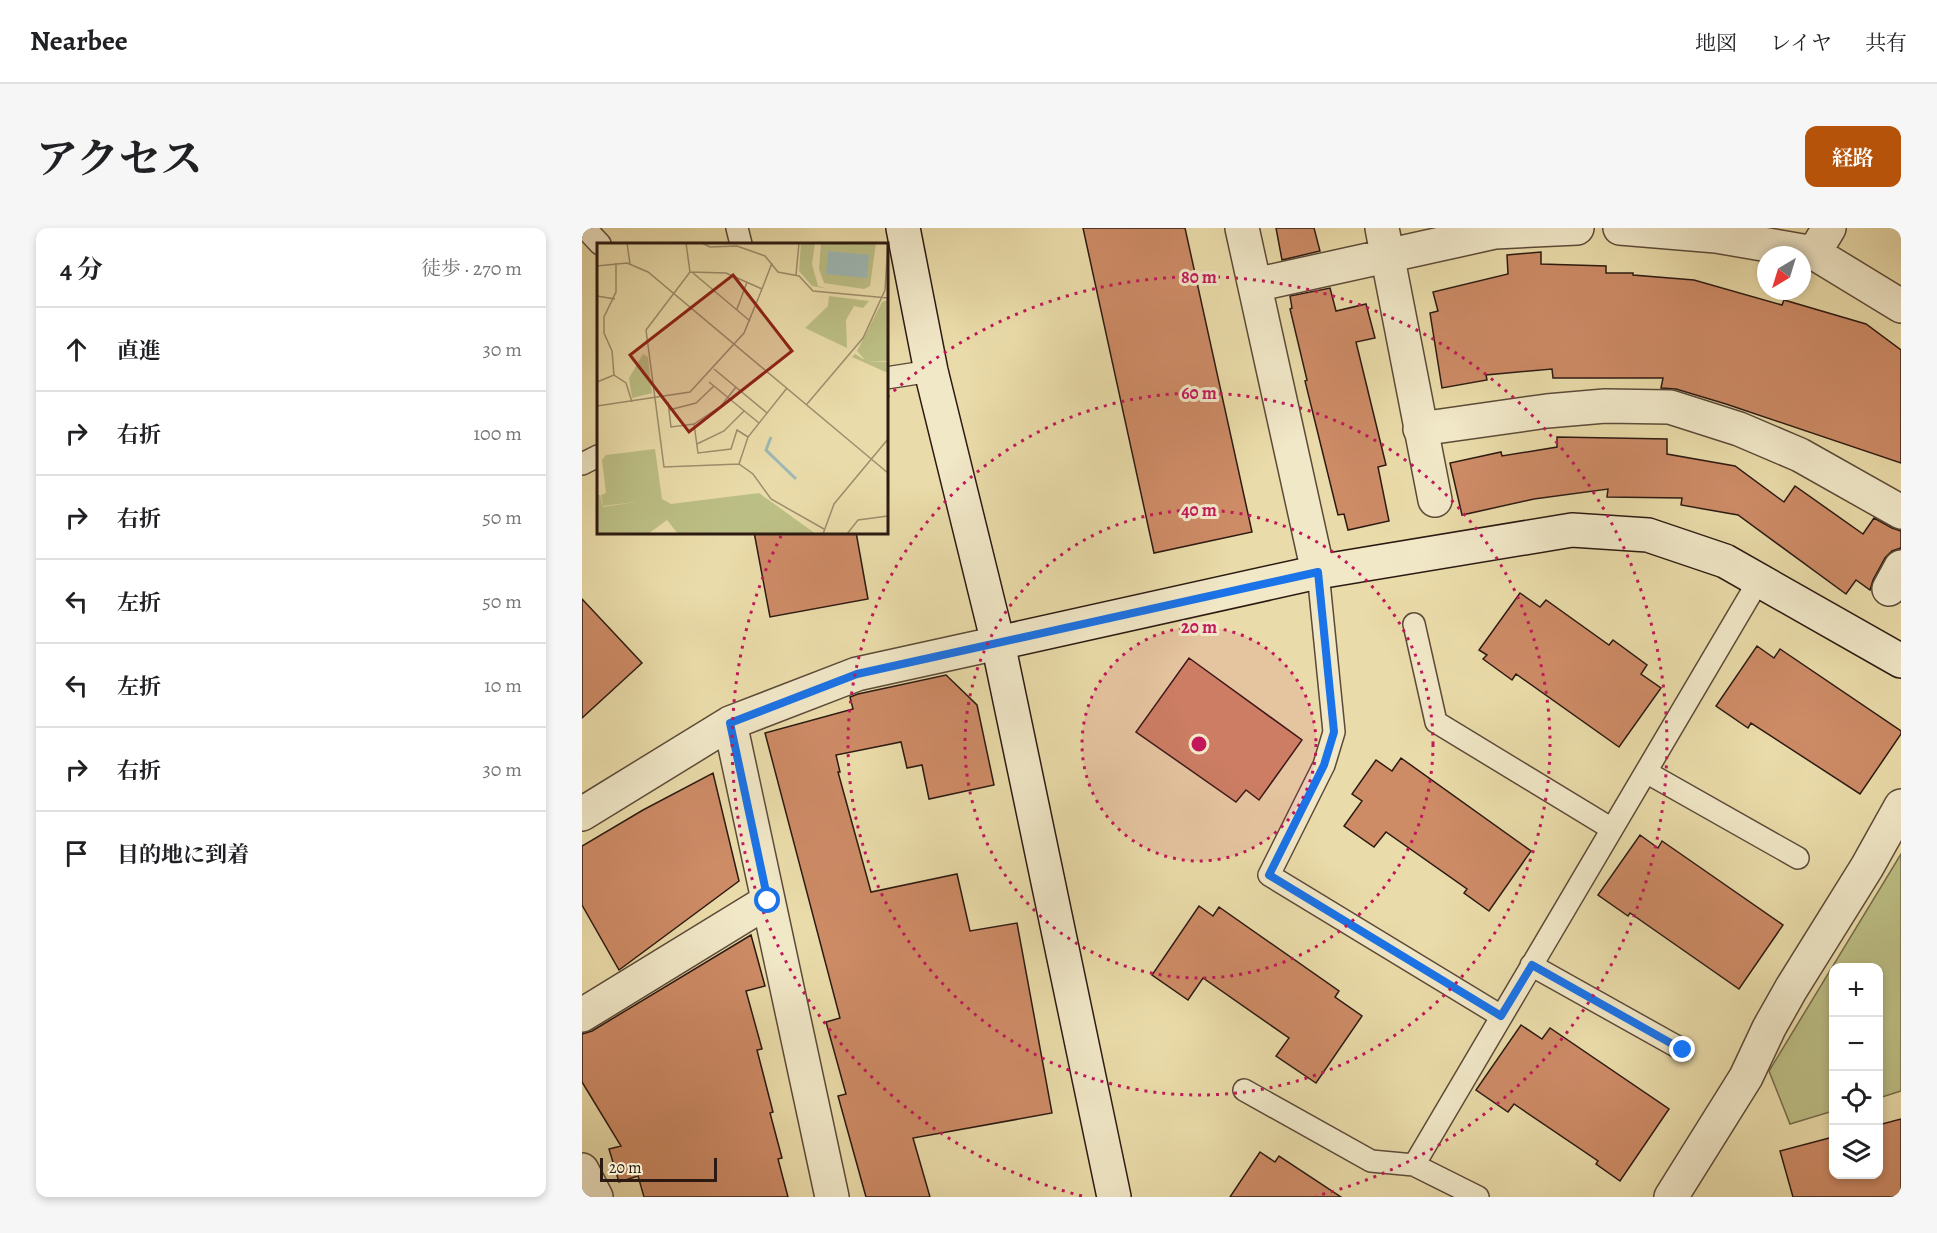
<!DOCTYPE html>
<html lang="ja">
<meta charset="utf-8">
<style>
body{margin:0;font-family:Alegreya,"Noto Serif JP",serif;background:#f6f6f6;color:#202124}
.controls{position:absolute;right:18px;bottom:18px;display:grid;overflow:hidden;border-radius:12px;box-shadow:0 3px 9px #0003}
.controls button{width:54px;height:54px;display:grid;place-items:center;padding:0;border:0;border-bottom:2px solid #e0e0e0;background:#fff;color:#202124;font:30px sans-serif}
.compass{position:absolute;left:1175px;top:18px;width:54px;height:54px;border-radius:50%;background:#fff;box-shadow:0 3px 9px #0003;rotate:218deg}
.scale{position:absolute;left:18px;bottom:15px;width:117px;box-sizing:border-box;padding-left:6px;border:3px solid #2c1a12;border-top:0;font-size:16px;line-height:21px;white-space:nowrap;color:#2c1a12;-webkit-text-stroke:4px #f1e8c8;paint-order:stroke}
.stop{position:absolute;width:18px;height:18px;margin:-14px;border:4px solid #1a73e8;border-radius:50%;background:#fff}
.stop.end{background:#1a73e8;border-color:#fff;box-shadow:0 2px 6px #0008}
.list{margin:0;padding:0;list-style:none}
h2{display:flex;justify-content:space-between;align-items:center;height:78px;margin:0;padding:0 24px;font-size:26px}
h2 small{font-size:20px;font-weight:400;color:#757577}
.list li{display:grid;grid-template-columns:39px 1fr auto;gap:18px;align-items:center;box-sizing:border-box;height:84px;padding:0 24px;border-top:2px solid #e0e0e0}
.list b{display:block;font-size:22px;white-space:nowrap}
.list em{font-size:20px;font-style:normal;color:#757577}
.icon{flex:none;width:33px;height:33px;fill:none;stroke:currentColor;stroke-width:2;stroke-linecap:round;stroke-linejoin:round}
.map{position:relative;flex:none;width:1319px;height:969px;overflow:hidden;border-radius:12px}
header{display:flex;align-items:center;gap:36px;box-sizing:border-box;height:84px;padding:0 30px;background:#fff;border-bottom:2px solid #e0e0e0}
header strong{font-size:28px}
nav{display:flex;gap:33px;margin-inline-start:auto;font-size:21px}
.intro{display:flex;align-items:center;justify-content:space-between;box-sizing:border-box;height:144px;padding:0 36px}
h1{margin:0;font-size:42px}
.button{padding:15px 27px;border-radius:12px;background:#b45309;color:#fff;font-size:21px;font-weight:700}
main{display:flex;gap:36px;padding:0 36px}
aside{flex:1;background:#fff;border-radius:12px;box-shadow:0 3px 9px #0003}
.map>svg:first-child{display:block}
</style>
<header>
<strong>Nearbee</strong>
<nav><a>地図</a><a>レイヤ</a><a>共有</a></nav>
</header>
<div class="intro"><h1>アクセス</h1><a class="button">経路</a></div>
<main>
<aside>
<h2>4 分<small>徒歩 · 270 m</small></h2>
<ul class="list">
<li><svg class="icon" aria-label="ahead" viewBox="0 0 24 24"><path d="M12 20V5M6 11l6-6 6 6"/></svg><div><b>直進</b></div><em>30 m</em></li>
<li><svg class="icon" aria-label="right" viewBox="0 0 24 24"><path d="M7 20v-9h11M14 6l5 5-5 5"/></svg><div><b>右折</b></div><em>100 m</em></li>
<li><svg class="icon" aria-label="right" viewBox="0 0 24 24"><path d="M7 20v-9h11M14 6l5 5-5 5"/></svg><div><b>右折</b></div><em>50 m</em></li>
<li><svg class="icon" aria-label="left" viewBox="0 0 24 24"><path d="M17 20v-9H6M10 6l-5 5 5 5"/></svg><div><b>左折</b></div><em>50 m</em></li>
<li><svg class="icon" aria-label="left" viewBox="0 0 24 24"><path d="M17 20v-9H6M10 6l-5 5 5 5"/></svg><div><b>左折</b></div><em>10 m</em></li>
<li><svg class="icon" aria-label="right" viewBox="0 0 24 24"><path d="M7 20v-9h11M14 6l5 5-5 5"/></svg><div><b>右折</b></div><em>30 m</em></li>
<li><svg class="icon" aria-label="arrive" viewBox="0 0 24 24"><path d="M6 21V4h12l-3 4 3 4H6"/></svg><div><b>目的地に到着</b></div></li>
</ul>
</aside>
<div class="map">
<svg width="1319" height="969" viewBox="0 0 1319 969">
<rect width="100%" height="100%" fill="#eadcaa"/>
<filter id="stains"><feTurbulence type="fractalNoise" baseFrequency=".00333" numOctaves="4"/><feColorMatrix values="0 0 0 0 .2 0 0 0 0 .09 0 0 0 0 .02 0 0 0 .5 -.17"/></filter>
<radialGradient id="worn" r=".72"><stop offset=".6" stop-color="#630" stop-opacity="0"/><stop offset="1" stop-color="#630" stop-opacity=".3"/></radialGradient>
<path fill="#bcbf85" stroke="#746c4c" stroke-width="1.5" d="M 1319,626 L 1319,863 L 1297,870 L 1296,740 L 1252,740 L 1251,883 L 1208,896 L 1187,843 Z"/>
<path fill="#cd8b66" stroke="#2c1a12" stroke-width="1.5" d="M 501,0 L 603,0 L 670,304 L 572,325 Z
M 694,0 L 732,0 L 738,23 L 700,32 Z
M 959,24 L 959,36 L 1024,38 L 1024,45 L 1051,45 L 1051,47 L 1112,52 L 1200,77 L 1202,72 L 1284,96 L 1319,122 L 1319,235 L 1144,176 L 1094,161 L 1079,160 L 1081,150 L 971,150 L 970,141 L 904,147 L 905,152 L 860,160 L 848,85 L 856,83 L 851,64 L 926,46 L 925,27 Z
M 748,60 L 754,83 L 784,76 L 793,110 L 774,114 L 804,237 L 796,239 L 807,293 L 766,302 L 762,286 L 756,287 L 723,153 L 725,152 L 708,81 L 710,80 L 708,68 Z
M 975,209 L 1085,211 L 1085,226 L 1153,238 L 1202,274 L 1213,258 L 1281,306 L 1292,290 L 1310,300 L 1319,303 L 1319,320 L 1310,323 L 1303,330 L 1291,352 L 1288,362 L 1274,352 L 1264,366 L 1156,287 L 1099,277 L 1100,270 L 1025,269 L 1026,261 L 952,271 L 880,287 L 868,235 L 919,224 L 920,228 L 975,219 Z
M 172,304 L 274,304 L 286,371 L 188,389 Z
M 938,365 L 958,379 L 964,372 L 1027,417 L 1031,412 L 1065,437 L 1059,446 L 1079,460 L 1037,519 L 934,446 L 930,452 L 901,431 L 905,427 L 897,422 Z
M 0,371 L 60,435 L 0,490 Z
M 1175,418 L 1192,430 L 1198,421 L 1319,503 L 1319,506 L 1278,566 L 1169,495 L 1166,500 L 1134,478 Z
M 607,430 L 720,512 L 677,572 L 664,562 L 654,574 L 554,504 Z
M 364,447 L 395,477 L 412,557 L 347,571 L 340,537 L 325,540 L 319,514 L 254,527 L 258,544 L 256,544 L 289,664 L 375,646 L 388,703 L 435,695 L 470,885 L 331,910 L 348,969 L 284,969 L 256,868 L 264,866 L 244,794 L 258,790 L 183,505 L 271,481 L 268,469 L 276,466 Z
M 819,530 L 949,623 L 907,683 L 882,665 L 885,661 L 804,604 L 792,619 L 762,598 L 780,573 L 770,566 L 794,532 L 810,543 Z
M 131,545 L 157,653 L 37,742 L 0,677 L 0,618 L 61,582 Z
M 1058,607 L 1076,620 L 1080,613 L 1201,697 L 1157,761 L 1048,685 L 1046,688 L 1016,667 Z
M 617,678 L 631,688 L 637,679 L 757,763 L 753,769 L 780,788 L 734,855 L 694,828 L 707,810 L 621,750 L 606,772 L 570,747 Z
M 169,707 L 183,758 L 164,763 L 180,821 L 175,822 L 191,884 L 188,885 L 200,930 L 196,931 L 206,969 L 62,969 L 56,948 L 37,954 L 27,921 L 39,918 L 0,854 L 0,806 L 10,803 Z
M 939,797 L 960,811 L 968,800 L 1087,881 L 1038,953 L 1014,936 L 1016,933 L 932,876 L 926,884 L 894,862 Z
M 1319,891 L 1319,969 L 1211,969 L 1198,923 L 1251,909 L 1251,946 L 1296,946 L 1296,897 Z
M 678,924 L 693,934 L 697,928 L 759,969 L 648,969 Z"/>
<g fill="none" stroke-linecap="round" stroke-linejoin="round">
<g stroke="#5c4a38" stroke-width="24">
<path id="lane" d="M 3,0 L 18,16
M 155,0 L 159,16
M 304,150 L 349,143
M 0,236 L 16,228
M 736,344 L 752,504 L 742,537 L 687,647 L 919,788
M 832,396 L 854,494 L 1030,601
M 1064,544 L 1216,630
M 949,737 L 1101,822
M 662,862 L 789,933 L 832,937 L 896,969
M 832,937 L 1177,352"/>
</g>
<g stroke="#5c4a38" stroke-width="36">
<path id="street" d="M 660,0 L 736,344
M 800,0 L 853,272
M 1038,0 L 1134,8 L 1232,25 L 1319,78
M 1232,25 L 1247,0
M 673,57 L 913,4 L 995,0
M 838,201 L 965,183 L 1023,178 L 1088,179 L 1157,201 L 1218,227 L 1319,284
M 1307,361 L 1319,339
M 148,495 L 250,969
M 0,586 L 148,495 L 275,446 L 416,415
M 0,787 L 186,673
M 0,942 L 14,969
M 1089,969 L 1164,849 L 1187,800 L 1209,761 L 1285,639 L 1319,578"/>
</g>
<g stroke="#2c1a12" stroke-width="36">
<path id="secondary" d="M 321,0 L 349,143 L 416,415 L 532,969
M 416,415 L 736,344 L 990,302 L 1066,307 L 1143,333 L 1319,433"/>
</g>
<use href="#lane" stroke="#f1e8c8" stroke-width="21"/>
<use href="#street" stroke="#f1e8c8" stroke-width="33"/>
<use href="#secondary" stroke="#f1e8c8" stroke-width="33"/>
</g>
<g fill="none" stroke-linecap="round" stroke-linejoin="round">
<path stroke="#1a73e8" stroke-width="8" d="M 186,673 L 148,495 L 275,446 L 736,344 L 752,504 L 742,537 L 687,647 L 919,788 L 950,737 L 1101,822"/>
</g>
<circle cx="617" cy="516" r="117" fill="#c2185b" fill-opacity=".12"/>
<g fill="none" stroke="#c2185b" stroke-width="3" stroke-dasharray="3 6">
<circle cx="617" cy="516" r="117"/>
<circle cx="617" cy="516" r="234"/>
<circle cx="617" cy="516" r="351"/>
<path d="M500 968A467 467 0 0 1 199 308M305 169A467 467 0 1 1 734 968"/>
</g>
<g transform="translate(15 15)">
<rect width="291" height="291" fill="#eadcaa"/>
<path d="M 204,0 L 218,0 L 215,21 L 221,43 L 232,46 L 215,43 L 202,28 ZM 224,0 L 279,0 L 273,43 L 267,46 L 227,40 L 222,26 ZM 232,53 L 272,58 L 266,65 L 257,63 L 249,77 L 250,105 L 208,85 L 231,63 ZM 291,57 L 291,118 L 270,118 L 291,119 L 291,130 L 255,114 L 258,111 L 268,117 L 260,108 L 285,59 ZM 46,111 L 51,114 L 55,150 L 35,155 L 32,135 ZM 58,206 L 65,256 L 74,261 L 162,250 L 219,291 L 81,291 L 70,277 L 51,291 L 0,291 L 0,252 L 3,252 L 6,264 L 39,259 L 6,263 L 4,252 L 9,250 L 5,217 L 9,212 Z" fill="#bcbf85"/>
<path d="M 231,8 L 272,12 L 270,35 L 229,31 Z" fill="#9eb8b5"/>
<path fill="none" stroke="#9eb8b5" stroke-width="3" d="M 174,194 L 169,207 L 199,236"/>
<path fill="none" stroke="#9e8e6d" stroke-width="1.5" d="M 30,0 L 33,21M 89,0 L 93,29 L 49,87 L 67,224 L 142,221 L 156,231 L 174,256 L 227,286M 105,0 L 113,4 L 140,3 L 168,13 L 181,29 L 202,33 L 216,48 L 291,55M 19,20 L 19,49 L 7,74 L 7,90 L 15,108 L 17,132 L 29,140 L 35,159M 0,23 L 30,20 L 51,29 L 291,230M 96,30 L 153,78M 199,32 L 202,0M 165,46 L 175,20M 0,53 L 18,56M 140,66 L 150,39M 117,126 L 170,170M 0,139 L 17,132M 112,139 L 162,180M 71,159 L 74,184 L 97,181 L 124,163 L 139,144M 210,161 L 266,95 L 288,47 L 291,0M 0,163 L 93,149 L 147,90 L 165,46 L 129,30 L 93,29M 72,167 L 99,160 L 117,143M 97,181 L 101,210 L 134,206 L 140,187 L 151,194M 100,201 L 127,188 L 147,168M 142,221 L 151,194 L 190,145M 226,291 L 237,261 L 291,196M 250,291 L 261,277 L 291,273"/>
<path fill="#8f2418" fill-opacity="0.15" stroke="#8f2418" stroke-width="3" d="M 136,32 L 195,108 L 92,189 L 33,112 Z"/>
<rect width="291" height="291" fill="none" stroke="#2c1a12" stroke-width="3"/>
</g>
<circle cx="617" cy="516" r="9" fill="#c2185b" stroke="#f1e8c8" stroke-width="3"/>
<g font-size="18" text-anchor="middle" font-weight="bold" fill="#c2185b" stroke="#f1e8c8" stroke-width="6" stroke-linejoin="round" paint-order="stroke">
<text x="617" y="55">80 m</text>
<text x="617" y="171">60 m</text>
<text x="617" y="288">40 m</text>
<text x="617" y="405">20 m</text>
</g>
<rect width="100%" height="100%" filter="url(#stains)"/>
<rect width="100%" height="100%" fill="url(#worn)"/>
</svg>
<div class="controls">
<button>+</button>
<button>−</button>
<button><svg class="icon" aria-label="locate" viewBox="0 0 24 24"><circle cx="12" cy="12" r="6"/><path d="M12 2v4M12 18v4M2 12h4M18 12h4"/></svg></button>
<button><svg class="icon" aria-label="layers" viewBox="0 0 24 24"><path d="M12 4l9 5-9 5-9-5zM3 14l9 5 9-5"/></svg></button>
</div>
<svg class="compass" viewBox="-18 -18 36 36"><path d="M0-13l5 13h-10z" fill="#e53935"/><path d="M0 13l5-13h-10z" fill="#757577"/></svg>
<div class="scale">20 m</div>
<div class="stop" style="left:186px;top:673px"></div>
<div class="stop end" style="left:1101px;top:822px"></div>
</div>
</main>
